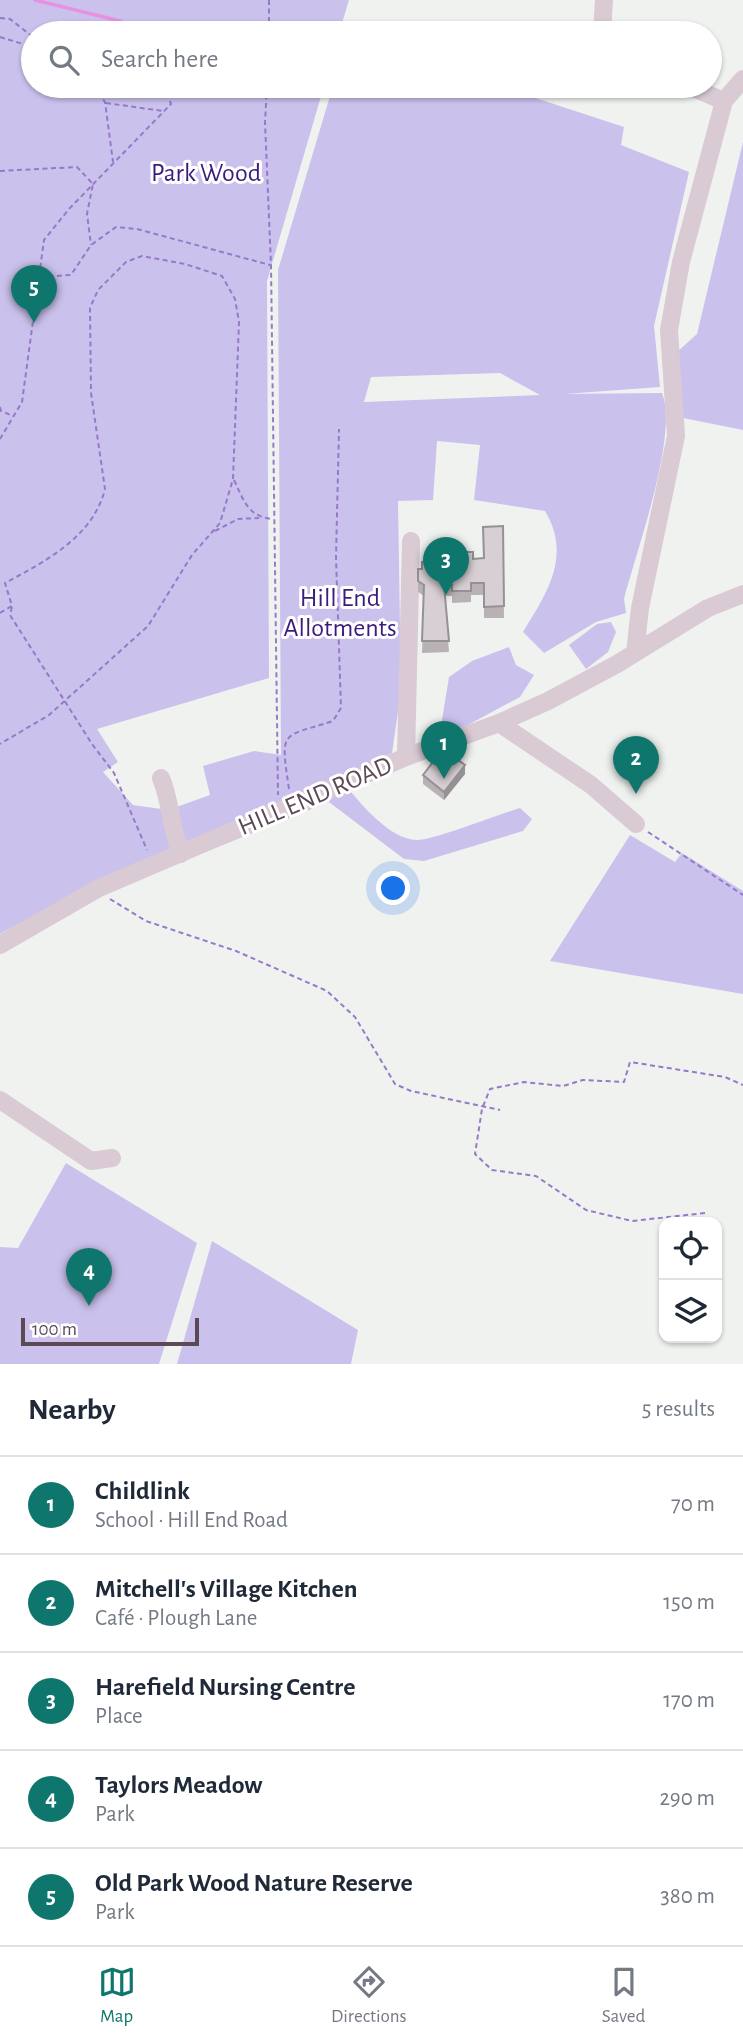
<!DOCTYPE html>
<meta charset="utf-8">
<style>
body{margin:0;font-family:"Alegreya Sans",sans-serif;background:#f2f2f3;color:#1f2937}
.controls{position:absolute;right:21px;bottom:21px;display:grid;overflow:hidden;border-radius:14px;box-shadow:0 2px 5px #0004}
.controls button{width:63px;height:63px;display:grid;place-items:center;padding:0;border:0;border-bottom:2px solid #e0e1e3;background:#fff;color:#1f2937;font:35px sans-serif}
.scale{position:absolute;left:21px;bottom:18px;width:178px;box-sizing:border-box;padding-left:7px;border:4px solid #5c4956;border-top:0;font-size:19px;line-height:24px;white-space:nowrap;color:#5c4956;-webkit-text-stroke:5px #fff;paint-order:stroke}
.you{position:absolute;left:394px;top:889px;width:24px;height:24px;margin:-18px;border:5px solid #fff;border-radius:50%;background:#1a73e8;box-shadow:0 0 0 10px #1a73e833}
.badge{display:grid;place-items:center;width:46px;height:46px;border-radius:50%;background:#0f766e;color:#fff;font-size:23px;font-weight:700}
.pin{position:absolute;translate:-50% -58px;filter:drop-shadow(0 2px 4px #0008)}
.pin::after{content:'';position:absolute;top:37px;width:24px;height:21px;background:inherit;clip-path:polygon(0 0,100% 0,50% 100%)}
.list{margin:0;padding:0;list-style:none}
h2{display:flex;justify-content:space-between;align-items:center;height:91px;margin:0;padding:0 28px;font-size:30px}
h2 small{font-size:23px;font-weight:400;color:#747a83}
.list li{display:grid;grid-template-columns:46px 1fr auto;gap:21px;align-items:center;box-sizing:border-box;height:98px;padding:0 28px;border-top:2px solid #e0e1e3}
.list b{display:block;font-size:26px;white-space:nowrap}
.list p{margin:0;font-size:23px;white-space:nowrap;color:#747a83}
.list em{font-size:23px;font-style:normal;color:#747a83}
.icon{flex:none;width:38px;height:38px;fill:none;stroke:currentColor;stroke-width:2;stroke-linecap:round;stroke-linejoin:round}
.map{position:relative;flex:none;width:743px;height:1364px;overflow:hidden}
.search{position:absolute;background:#fff;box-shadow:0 2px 5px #0004;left:21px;right:21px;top:21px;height:77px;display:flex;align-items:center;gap:18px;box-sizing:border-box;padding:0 24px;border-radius:38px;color:#747a83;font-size:26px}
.sheet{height:581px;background:#fff}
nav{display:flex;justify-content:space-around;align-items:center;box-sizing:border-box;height:98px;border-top:2px solid #e0e1e3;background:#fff;font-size:19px;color:#747a83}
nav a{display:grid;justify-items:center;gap:4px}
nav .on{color:#0f766e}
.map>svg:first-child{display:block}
</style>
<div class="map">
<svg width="743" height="1364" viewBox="0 0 743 1364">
<rect width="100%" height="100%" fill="#f0f2f0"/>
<path fill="#cbc1ed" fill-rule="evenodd" d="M 0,0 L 349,0 L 339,33 L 33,33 L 33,86 L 324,86 L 267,281 L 269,678 L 97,729 L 118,762 L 103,772 L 133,805 L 168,810 L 210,795 L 203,766 L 254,751 L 281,755 L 278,270 L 333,86 L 499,86 L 624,127 L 621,145 L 689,172 L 654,326 L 660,387 L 564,394 L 662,393 C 679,434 636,552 624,599 L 626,613 L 596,622 L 544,653 L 523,632 C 547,593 572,556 545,511 L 474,500 L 480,445 L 437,441 L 433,500 L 398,501 L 401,690 L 392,753 L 339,777 C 355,797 388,840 417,840 C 434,840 499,814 520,808 L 532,819 L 523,831 L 424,861 L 404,859 L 329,802 L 116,888 L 82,890 L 0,934 ZM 500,373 L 540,395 L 364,402 L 371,377 Z
M 743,142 L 743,430 L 683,418 L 677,352 L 697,334 Z
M 611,622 L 616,632 L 608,652 L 586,669 L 569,645 L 597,624 Z
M 509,647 L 516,665 L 534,675 L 520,697 L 466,726 L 440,732 L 449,677 L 472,661 Z
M 630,835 L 675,862 L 682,853 L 743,891 L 743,994 L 550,961 Z
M 66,1163 L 197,1243 L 159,1364 L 0,1364 L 0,1247 L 18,1248 Z
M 212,1241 L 358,1330 L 351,1364 L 177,1364 Z"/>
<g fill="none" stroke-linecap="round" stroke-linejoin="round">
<path stroke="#e890e4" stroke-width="3.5" d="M 35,0 L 120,21 L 139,33"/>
<path stroke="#967aca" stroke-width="2" stroke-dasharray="5 3.5" stroke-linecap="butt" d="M 269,0 L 269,33
M 0,18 L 10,19 L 33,37
M 71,33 L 113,29 L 138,33
M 0,37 L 33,47
M 93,86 L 105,102 L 113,162
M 267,86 L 265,122 L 271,265 L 278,795
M 106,103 L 163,111
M 0,171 L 77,167 L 93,184 L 87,214 L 91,245
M 40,277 L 71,275 L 91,245 L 116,227 L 137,229 L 270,265
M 0,407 L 1,411 L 13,416
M 0,439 L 22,402 L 44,240 L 69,209 L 171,104 L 165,86
M 234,480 C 244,501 248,517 273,519
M 215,531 L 238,519 L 259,518
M 12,607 L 10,615 L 92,744 L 114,773 L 147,850
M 0,613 L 12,606 L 5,583 C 46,561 93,537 105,489 L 91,393 L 90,308 L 98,290 L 126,262 L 142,256 L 185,264 L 222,276 L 235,299 L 239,322 L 233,479 L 220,523 L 192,555 L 148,626 L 49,715 L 0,744
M 289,789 C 280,728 281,738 333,721 L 341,708 L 336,557 L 339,429
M 648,832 L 743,895
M 110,899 L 146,921 L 236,951 L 327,991 L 355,1017 L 395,1084 L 411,1091 L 500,1110
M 705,1213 L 632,1221 L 586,1210 L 536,1176 L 492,1170 L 475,1154 L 482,1109 L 490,1089 L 524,1082 L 563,1086 L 583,1080 L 624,1082 L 630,1062 L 725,1077 L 743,1085"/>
<path stroke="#d9cad4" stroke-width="18" d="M 559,33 L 561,33
M 602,33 L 604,0
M 724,101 L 743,79
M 635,653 L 640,608 L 676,436 L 669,330 L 681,262 L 724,101 L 688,86
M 499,723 L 591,785 L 636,824
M 406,757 L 411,541
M 161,778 C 171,802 171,829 181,854
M 0,945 L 99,888 L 406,757 L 499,723 L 548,701 L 617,664 L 708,608 L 743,594
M 0,1100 L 91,1161 L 112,1158"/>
</g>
<path fill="#b9b2b5" d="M 503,526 L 504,618 L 484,618 L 484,595 L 471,595 L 471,602 L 452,603 L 452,596 L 445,596 L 449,652 L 422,653 L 424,596 L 418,592 L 418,580 L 422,569 L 473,559 L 483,558 Z
M 465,774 L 444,800 L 423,784 L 423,775 Z"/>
<path fill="#969194" d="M 465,765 L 465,774 L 444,800 L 444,792 Z"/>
<path fill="#d7cfd3" stroke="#969194" stroke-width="2" d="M 503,526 L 504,606 L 484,607 L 484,583 L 471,583 L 471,591 L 452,591 L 452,585 L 444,585 L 449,641 L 422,641 L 424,585 L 418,581 L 418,569 L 422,569 L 422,562 L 452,559 L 452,552 L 473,552 L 473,559 L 484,558 L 483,527 Z
M 443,749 L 465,765 L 444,792 L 423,775 Z"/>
<g text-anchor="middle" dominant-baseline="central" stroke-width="6" stroke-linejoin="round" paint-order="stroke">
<g font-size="26" fill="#3c1c7b" stroke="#fff">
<text x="206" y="173">Park Wood</text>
<text x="340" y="598">Hill End<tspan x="340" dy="30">Allotments</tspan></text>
</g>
<g font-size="26" fill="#5c4956" stroke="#fff">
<text transform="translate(315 796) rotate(-23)">HILL END ROAD</text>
</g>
</g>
</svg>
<div class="controls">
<button><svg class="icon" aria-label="locate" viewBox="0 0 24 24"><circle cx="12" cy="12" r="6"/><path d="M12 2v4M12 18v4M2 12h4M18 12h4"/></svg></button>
<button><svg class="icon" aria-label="layers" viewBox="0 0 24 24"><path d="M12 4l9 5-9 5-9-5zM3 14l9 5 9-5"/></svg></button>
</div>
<div class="scale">100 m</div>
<div class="you"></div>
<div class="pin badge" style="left:444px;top:779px">1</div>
<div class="pin badge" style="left:636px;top:794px">2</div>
<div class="pin badge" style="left:446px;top:595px">3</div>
<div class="pin badge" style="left:89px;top:1306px">4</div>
<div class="pin badge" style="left:34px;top:323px">5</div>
<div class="search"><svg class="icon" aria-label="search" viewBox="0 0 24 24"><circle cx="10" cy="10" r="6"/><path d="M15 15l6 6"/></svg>Search here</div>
</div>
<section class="sheet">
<h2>Nearby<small>5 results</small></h2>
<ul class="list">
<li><span class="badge">1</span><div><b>Childlink</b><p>School · Hill End Road</p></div><em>70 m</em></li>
<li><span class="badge">2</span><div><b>Mitchell's Village Kitchen</b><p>Café · Plough Lane</p></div><em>150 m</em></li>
<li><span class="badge">3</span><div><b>Harefield Nursing Centre</b><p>Place</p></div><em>170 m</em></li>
<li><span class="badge">4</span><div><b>Taylors Meadow</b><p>Park</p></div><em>290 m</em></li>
<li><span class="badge">5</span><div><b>Old Park Wood Nature Reserve</b><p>Park</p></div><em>380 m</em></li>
</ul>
</section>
<nav>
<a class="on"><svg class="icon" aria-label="map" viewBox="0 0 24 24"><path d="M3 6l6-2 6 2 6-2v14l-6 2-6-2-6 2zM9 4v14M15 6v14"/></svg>Map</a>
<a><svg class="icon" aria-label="directions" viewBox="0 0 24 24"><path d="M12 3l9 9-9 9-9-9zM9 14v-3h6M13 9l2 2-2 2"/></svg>Directions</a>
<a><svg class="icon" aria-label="saved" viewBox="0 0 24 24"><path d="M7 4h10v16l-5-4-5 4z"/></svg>Saved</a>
</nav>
